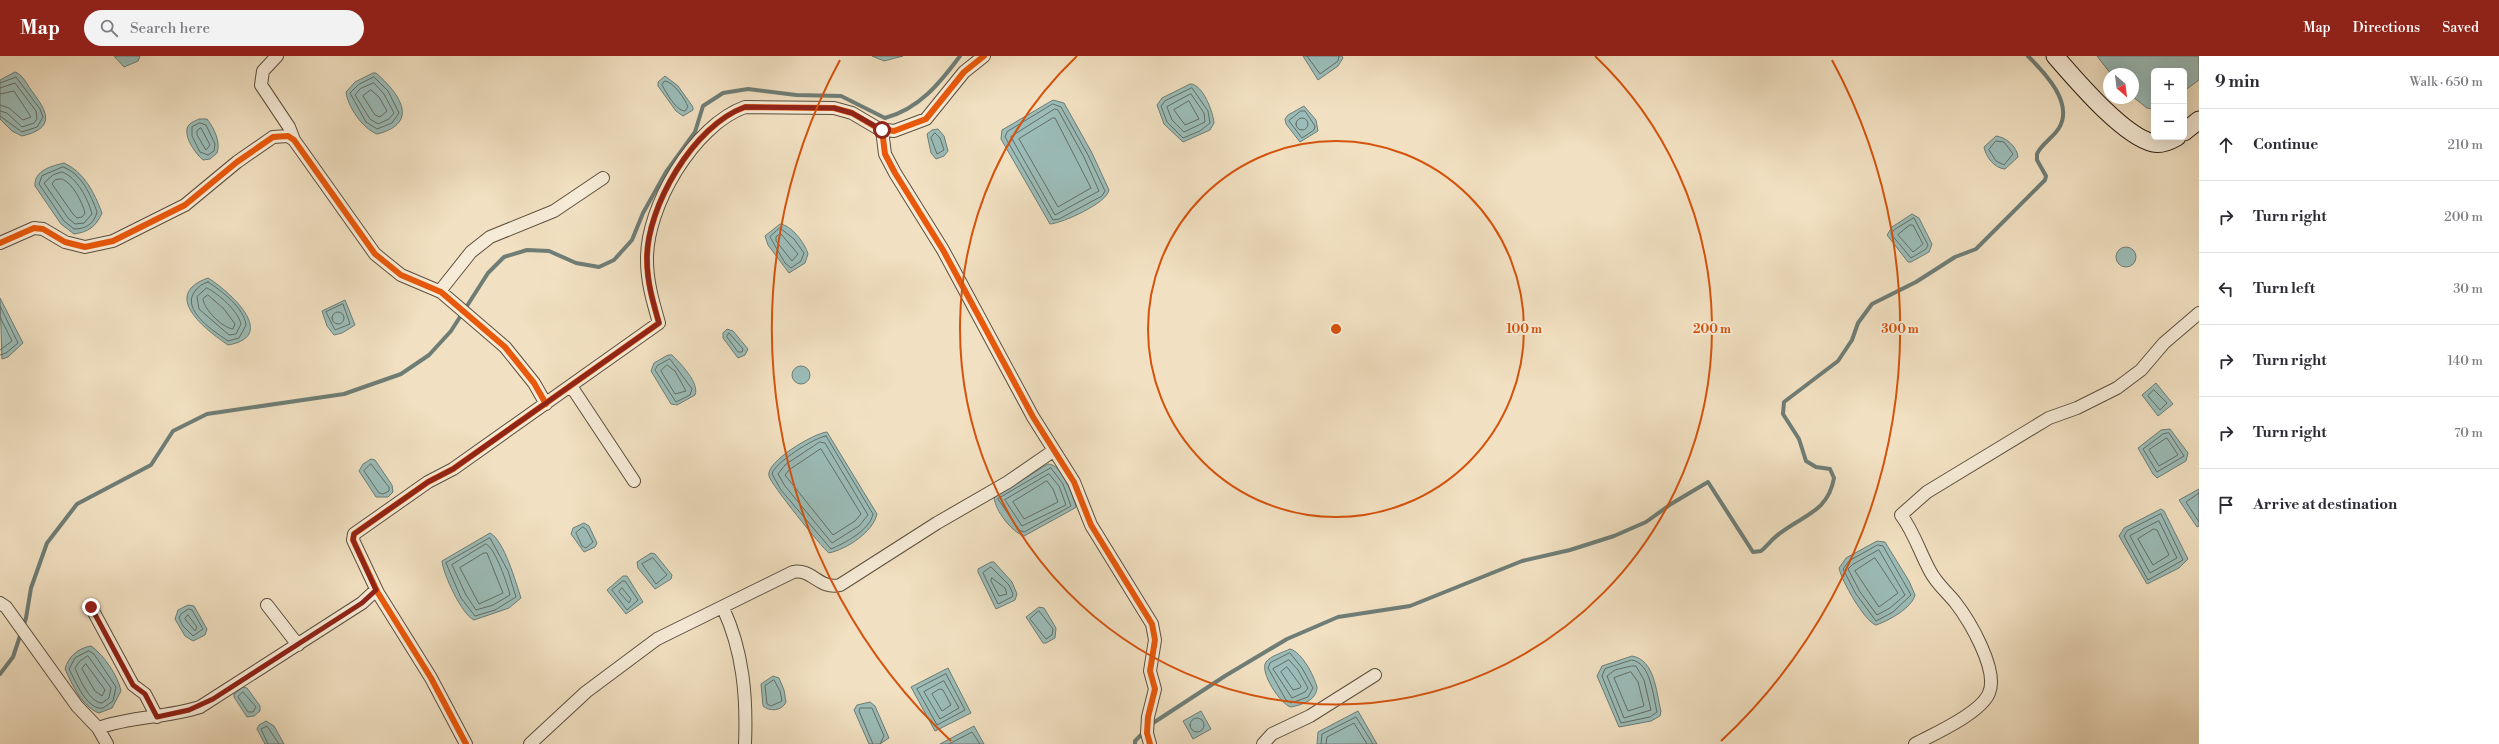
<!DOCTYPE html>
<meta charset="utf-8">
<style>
body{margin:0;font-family:"Libre Bodoni",serif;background:#f2f2f3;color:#2b2b33}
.controls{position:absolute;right:12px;top:12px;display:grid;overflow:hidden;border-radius:6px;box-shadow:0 4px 16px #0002}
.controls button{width:36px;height:36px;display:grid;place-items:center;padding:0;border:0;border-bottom:1px solid #e1e1e2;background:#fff;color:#2b2b33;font:20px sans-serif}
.compass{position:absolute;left:2103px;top:12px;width:36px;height:36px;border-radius:50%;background:#fff;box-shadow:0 4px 16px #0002;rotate:152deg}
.stop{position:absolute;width:12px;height:12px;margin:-9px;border:3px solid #8f2418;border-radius:50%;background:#fff}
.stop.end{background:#8f2418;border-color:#fff;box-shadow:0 1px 4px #0008}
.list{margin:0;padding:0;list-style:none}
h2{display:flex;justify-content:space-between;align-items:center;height:52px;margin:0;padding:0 16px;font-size:17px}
h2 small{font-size:13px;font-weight:400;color:#7c7c81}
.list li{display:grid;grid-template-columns:26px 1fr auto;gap:12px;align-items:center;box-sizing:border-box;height:72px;padding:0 16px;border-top:1px solid #e1e1e2}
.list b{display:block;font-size:15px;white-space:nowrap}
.list em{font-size:13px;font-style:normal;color:#7c7c81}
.icon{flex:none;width:22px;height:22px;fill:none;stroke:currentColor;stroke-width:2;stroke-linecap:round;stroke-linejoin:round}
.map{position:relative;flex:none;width:2199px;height:688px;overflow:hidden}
header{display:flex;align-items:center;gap:24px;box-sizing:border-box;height:56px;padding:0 20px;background:#8f2418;color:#fff}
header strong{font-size:19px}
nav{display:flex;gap:22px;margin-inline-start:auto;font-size:14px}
.search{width:280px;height:36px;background:#f2f2f3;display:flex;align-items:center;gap:10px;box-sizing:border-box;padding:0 14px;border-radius:22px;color:#7c7c81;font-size:15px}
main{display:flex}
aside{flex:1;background:#fff}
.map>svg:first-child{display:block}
</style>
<header>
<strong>Map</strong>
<div class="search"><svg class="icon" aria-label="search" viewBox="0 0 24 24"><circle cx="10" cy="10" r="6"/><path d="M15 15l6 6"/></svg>Search here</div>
<nav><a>Map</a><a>Directions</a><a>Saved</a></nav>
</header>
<main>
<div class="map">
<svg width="2199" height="688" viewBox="0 0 2199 688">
<rect width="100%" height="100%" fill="#f1e0c1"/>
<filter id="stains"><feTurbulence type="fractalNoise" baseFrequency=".005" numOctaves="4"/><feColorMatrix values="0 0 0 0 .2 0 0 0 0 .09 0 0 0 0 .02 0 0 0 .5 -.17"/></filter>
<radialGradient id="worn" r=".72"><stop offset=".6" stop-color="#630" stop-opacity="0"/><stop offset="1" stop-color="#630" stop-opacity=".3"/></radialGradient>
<path fill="#9bbcb8" stroke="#6e7d76" d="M 114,0 L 140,0 L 138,5 L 124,11 Z
M 872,0 L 903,0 L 884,5 Z
M 1303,0 L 1342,0 L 1343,2 L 1338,10 L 1318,24 Z
M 2097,0 L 2199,0 L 2199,24 L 2184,35 L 2184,15 L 2154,15 L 2154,53 L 2147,52 L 2133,41 L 2133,18 L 2111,18 Z
M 15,16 C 22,18 27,28 31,34 C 48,56 56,72 22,80 L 12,75 L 0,63 L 0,24 Z
M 373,17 L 376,17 C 399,37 421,67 377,78 C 362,72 348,51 346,36 L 355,26 Z
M 665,20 L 678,30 L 693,51 L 693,54 L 683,60 L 676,55 L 658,30 L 658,26 Z
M 1190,28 C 1203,28 1213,56 1214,67 L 1210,74 L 1183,86 L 1164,68 L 1157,49 L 1162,42 Z
M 1053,44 L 1064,47 L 1092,97 L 1109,134 C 1107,147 1063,167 1050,168 L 1001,83 L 1002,74 Z
M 1304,50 L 1316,64 L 1318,75 L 1300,86 L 1286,68 L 1285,63 L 1288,59 Z
M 199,63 L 207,63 C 214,72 221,86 217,97 L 210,103 L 203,104 C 196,98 185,83 187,73 C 188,67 195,65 199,63 Z
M 938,73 L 944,80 L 948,95 L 944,100 L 936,103 L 931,97 L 927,78 L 932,74 Z
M 1996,80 C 2005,81 2017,90 2018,101 L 2005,113 C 1994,112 1986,101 1984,91 Z
M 64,107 C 84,116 94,136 102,157 C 96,171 88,176 74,178 L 61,168 L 35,130 C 34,114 52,110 64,107 Z
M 1912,158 L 1919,162 L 1932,188 L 1929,196 L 1911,206 L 1908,206 L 1887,179 L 1892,171 Z
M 780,168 C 791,169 805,187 808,198 L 805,207 L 789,217 L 768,189 L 765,180 Z
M2116 201a10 10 0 1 1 20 0a10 10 0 1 1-20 0Z
M 208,222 C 228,234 280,280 228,289 C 206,274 160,239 208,222 Z
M 0,242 L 23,287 L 8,301 L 2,303 Z
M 345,244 L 355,269 L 342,277 L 334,279 L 327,270 L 322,255 Z
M 727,273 L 733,275 L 748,293 L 745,299 L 738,302 L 723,282 L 723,277 Z
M 668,299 L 672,299 C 680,307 700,327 695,339 L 677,349 L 671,348 L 651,315 L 654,307 Z
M792 319a9 9 0 1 1 18 0a9 9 0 1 1-18 0Z
M 2156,327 L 2173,348 L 2158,360 L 2142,339 Z
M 2170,373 L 2188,397 L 2186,405 L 2157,422 L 2153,418 L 2138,392 L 2161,374 Z
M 827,376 L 877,458 C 873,476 847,493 829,497 C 822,492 770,427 769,420 C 765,406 814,377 827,376 Z
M 371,403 L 375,404 L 392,429 L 393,436 L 388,441 L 376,441 L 359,415 L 363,408 Z
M 1048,408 C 1062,408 1072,439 1076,450 L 1075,452 L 1024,480 C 1012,476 995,455 994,441 Z
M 2199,433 L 2199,470 L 2197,471 L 2179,444 Z
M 2161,453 L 2164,455 L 2188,503 L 2179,512 L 2147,528 L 2119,480 L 2124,472 Z
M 584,467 L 589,470 L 597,487 L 595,491 L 584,496 L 571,478 L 573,472 Z
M 490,477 C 504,484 516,527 521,542 L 509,552 L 474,564 C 462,559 443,518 442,505 Z
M 1877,485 L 1885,486 L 1909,525 L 1915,539 C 1912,552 1888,565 1876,569 C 1865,566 1841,524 1839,512 L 1846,502 Z
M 651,497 L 655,498 L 672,519 L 671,523 L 655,533 L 638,512 L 637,506 Z
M 991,506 L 994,506 L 1012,526 L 1017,538 L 1015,544 L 996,553 L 978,516 L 978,513 Z
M 623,520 L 627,520 L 643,546 L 626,558 L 607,534 Z
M 188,549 L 194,550 L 207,573 L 205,579 L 193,585 L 185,580 L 175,563 L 178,554 Z
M 1039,551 L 1044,552 L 1056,572 L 1055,582 L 1046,587 L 1043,587 L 1026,561 Z
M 91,590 C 104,599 118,620 121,635 L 112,652 L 99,657 C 82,651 72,628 65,613 C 68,601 78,592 91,590 Z
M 1290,593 C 1302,596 1314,620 1317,631 C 1317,644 1302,649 1291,651 C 1281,649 1259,616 1266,606 C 1270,600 1284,596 1290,593 Z
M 1632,600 C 1655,604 1656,636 1661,655 L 1660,660 L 1651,665 L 1619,671 L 1597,620 L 1602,610 Z
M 948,612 L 971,657 L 935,675 L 911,631 Z
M 773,620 L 779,622 L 784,634 L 786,646 C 782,655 770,656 763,650 L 761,628 Z
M 243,631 L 247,632 L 260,650 L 260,655 L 254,660 L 247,661 L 234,641 L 234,638 Z
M 870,646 L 875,650 L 889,682 L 880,688 L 869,688 L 854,654 L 857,649 Z
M 1201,655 L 1211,673 L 1193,683 L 1183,665 Z
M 1358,655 L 1377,688 L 1317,688 L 1318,676 Z
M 266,665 L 274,670 L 284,688 L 265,688 L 257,673 L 259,669 Z
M 974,670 L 984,688 L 940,688 Z"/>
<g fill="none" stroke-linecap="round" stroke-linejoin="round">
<path stroke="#636e65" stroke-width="1" d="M 1307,0 L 1320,18 L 1338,5 L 1339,0
M 374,21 L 388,35 L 399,57 L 392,67 L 377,73 L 366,66 L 350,37 L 358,29 Z
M 665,25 C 674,26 685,43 688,51 L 685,55 C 676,55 666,36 662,29 Z
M 0,27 L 16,21 L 40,53 L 43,61 L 37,71 L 22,76 L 0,60
M 374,27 L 384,38 L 394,57 L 389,63 L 378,68 L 370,63 L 355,39 L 360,33 Z
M 0,32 L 15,27 L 36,55 L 37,63 L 34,67 L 22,71 L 7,57 L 0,55
M 1192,32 L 1208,55 L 1210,67 L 1200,75 L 1183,82 L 1167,66 L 1161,50 L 1165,45 Z
M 371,34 L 379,41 L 387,55 L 380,61 L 375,59 L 363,40 Z
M 0,38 L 14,35 L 31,61 L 23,64 L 9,52 L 0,49
M 1191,38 L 1204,57 L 1205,66 L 1184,76 L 1172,64 L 1167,51 Z
M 1189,45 L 1199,63 L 1185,69 L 1174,54 Z
M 1053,48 L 1061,51 L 1088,99 L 1105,135 L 1102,140 L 1059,163 L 1053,164 L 1005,81 L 1007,76 Z
M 1055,53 L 1058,54 L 1084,101 L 1099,135 L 1055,159 L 1011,81 Z
M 1301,55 L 1305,55 L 1315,70 L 1314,74 L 1302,82 L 1289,65 Z
M1296 68a6 6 0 1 1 12 0a6 6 0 1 1-12 0Z
M 1053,62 L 1055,62 L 1091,132 L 1058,151 L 1019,83 Z
M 200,67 L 206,69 L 215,88 L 214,95 L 208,99 L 200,96 L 192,80 L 192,71 Z
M 201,72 L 210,89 L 206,94 L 197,79 L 197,75 Z
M 935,77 L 940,82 L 944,94 L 937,98 L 931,82 Z
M 1996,85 L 2004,86 L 2013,98 L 2004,109 L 1996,105 L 1989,94 Z
M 63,111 C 81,117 91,139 97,156 C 94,168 86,173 74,173 L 64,165 L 39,128 L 42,120 Z
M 62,116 C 77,121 88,143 92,158 L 84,167 L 75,168 L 68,162 L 44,127 L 53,119 Z
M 62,123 C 73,127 82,146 85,157 L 82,161 L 77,162 L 73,158 L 52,128 L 55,124 Z
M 1914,162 L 1928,189 L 1926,193 L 1911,202 L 1891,178 L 1894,174 Z
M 1910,169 L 1913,169 L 1923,188 L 1913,196 L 1898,179 Z
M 780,172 L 794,183 L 804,197 L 801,205 L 791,212 L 785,207 L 770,181 Z
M 781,178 L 798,198 L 792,205 L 776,185 L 776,181 Z
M 208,226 C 222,235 244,252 246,269 L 239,282 L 228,285 C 215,276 180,254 195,235 C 199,230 202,228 208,226 Z
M 207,232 C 219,238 238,255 241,268 L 236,278 L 229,279 L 199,253 L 197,241 Z
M 208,239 L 224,253 L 235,268 L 233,273 C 223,272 204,254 203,243 Z
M 343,248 L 350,268 L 335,274 L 326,256 Z
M 0,250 L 18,287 L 6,297 L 0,299
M332 262a6 6 0 1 1 12 0a6 6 0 1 1-12 0Z
M 0,261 L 12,285 L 0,294
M 729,277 L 743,293 L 742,296 L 738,296 L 727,281 Z
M 670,303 L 692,333 L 690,339 L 676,346 L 655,314 L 657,310 Z
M 667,309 L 675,315 L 686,335 L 675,338 L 661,315 Z
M 2154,334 L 2167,347 L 2160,354 L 2148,340 Z
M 2169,377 L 2184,400 L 2157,416 L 2143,393 L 2163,378 Z
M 826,380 L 873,458 C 870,474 845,487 831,493 L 781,434 L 772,418 C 774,407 815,381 826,380 Z
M 2167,382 L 2178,399 L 2159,410 L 2149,394 Z
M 820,386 L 825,387 L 868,459 L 859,470 L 832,487 L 785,430 L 778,418 L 785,409 Z
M 821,393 L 861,458 L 855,465 L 833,479 L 785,419 L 789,414 Z
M 371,408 L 389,431 L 389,435 L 383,438 L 379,437 L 364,415 Z
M 1051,412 L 1063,428 L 1071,450 L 1024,476 L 1019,474 L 998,443 Z
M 1049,418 L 1059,430 L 1066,449 L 1022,470 L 1005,444 Z
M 1047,425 L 1053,433 L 1058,446 L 1024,463 L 1013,446 Z
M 2199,437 L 2186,446 L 2199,466
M 2161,458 L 2183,504 L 2148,524 L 2124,480 L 2127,475 Z
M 2159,465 L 2177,502 L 2150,517 L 2130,480 Z
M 583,471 L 586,473 L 593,486 L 586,492 L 582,490 L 576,477 Z
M 2154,473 L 2157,474 L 2169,499 L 2153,509 L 2138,483 Z
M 490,482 L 508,515 L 516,541 L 495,554 L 475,560 L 461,542 L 446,507 Z
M 486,488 C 495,491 508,530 510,539 L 493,549 L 476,554 L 466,539 L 452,509 Z
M 1878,489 L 1883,490 L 1911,539 L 1893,556 L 1876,565 L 1856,538 L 1843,513 L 1849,505 Z
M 1879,494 L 1905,539 L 1890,552 L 1877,559 L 1860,536 L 1848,513 L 1852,509 Z
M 484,497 L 487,497 L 503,537 L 479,548 L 460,512 Z
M 653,502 L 667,519 L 656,528 L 642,508 Z
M 1875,502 L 1898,537 L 1879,551 L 1855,515 Z
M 991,511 L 1009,529 L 1013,538 L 1012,541 L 998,548 L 983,517 Z
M 992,522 L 1005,532 L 1007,538 L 999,540 L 991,525 Z
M 623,525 L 625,525 L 638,544 L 627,554 L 612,534 Z
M 622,532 L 631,543 L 629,547 L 619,536 Z
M 189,553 L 192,554 L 203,573 L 193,580 L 183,570 L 179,562 L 181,558 Z
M 1039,555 L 1053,573 L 1052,579 L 1046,583 L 1030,563 Z
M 188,559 L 197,571 L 195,575 L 185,563 Z
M 89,595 L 94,598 L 116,631 L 113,645 L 103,652 C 87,655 75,624 69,613 L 75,602 Z
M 1290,597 L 1302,612 L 1313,632 L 1308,641 L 1291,647 L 1286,644 L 1268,612 L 1270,607 Z
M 88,600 L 111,632 L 109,642 L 102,647 C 90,647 79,622 75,612 L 79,606 Z
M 1289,604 L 1298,614 L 1308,632 L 1305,636 L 1292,642 L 1273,613 Z
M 1632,604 C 1651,607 1653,640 1657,656 L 1650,661 L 1621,667 L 1602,620 L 1605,613 Z
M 86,608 L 105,634 L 102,640 L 95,635 L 82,613 Z
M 1632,610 L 1636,610 L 1644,624 L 1651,654 L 1624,662 L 1607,620 L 1615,614 Z
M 1287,611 L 1301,630 L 1300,632 L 1293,634 L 1281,616 Z
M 1631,616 L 1638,626 L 1644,650 L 1628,655 L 1614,622 Z
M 946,618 L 965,654 L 937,669 L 917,633 Z
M 774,624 L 780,635 L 782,645 L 771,650 L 767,648 L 765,630 Z
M 944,625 L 959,652 L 940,663 L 924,636 Z
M 940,633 L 943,634 L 951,649 L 942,655 L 932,638 Z
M 243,636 L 256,651 L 253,656 L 248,656 L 238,641 Z
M1190 669a7 7 0 1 1 14 0a7 7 0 1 1-14 0Z
M 268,688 L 261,673 L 267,670 L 279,688
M 873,688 L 859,655 L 860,652 L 872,652 L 884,680 L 880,688
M 949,688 L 972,676 L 980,688
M 1321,688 L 1322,678 L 1356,661 L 1373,688
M 1326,688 L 1327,681 L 1354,667 L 1367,688"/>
<path stroke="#6e7d76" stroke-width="4" d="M 0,618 L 13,601 L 26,562 L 31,532 L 47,487 L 77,448 L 151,409 L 173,375 L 207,358 L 344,338 L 401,318 L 429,299 L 451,275 L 488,217 L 504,201 L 527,194 L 549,195 L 576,207 L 599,211 L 614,204 L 632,184 L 643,157 L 666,116 L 695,76 L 703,50 L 723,37 L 748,33 L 796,39 L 841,40 L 885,62 C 919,53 940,27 960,0
M 1150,669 L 1225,620 L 1287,583 L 1338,561 L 1410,550 L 1522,505 L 1570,494 L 1614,480 L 1646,466 L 1671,448 L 1708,426 L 1753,496 L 1761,495 C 1767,490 1772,483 1779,478 C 1803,459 1828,456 1834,422 L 1830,413 L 1816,411 L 1806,405 L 1799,383 L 1783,358 L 1784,346 L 1838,305 L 1852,284 L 1858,267 L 1872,248 L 1916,226 L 1955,201 L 1976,193 L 2045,124 L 2046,120 L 2037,104 L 2037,98 C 2041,88 2053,82 2059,72 C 2074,47 2045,17 2028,0
M 1135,688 L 1135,685 L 1144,676"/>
<g stroke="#5c4f3e" stroke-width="14">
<path id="street" d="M 277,0 L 263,15 L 261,29 L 289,71 L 294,84
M 882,74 L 885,98 L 895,117 L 943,194 L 1033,361 L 1074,426 L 1091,469 L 1152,568 L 1155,584 L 1150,615 L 1155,633 L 1148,661 L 1147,677 L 1150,688
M 0,187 L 34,172 L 43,173 L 65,186 L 85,191 L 113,185 L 185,149 L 237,106 L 273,81 L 288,80 L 294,84 L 375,198 L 401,219 L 441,236 L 505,291 L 534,327 L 546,348
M 440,235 L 471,196 L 490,181 L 554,155 L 603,122
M 571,330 L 634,425
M 0,547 L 6,551 L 77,650 L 98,672 L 107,688
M 267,549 L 298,589
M 91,551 L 133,629 L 145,638 L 157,661
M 723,552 C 743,595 747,640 745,688
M 98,672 C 131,660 166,662 200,651 L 362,547 L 376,534
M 466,688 L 431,622 L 378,537 L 353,484 L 354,478 L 428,426 L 453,413 L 659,267 C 653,246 647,226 647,204 C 646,151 694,69 745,51 L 834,52 L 852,57 L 879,73 L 894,75 L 926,63 L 964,16 L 984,0
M 530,688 L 586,636 L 657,583 L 793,516 C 812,512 819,534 840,529 L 937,467 L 1008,426 L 1053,395
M 1263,688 L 1272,678 L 1310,660 L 1375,619
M 1915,688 C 1934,678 1981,657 1989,637 C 1999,614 1969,564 1955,546 C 1946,535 1936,527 1930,515 C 1920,497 1914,476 1901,459 L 1927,436 L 2049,362 L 2077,352 L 2117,332 L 2141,314 L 2164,287 L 2199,257"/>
</g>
<g stroke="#2b1f12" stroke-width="19">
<path id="secondary" d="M 2055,0 C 2076,24 2123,80 2153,87 C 2161,89 2170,85 2177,81
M 2184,76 L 2199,64"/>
</g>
<use href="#street" stroke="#f6ebd7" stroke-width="12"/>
<use href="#secondary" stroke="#f6ebd7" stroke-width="17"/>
<g stroke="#f6ebd7" stroke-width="8">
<path id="cycleway" d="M 882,74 L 885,98 L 895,117 L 943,194 L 1033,361 L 1074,426 L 1091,469 L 1152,568 L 1155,584 L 1150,615 L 1155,633 L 1148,661 L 1147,677 L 1150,688
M 0,187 L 34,172 L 43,173 L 65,186 L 85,191 L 113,185 L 185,149 L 237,106 L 273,81 L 288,80 L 294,84 L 375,198 L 401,219 L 441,236 L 505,291 L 534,327 L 546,348
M 466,688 L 431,622 L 378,537 L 353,484 L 354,478 L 428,426 L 453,413 L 659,267 C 653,246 647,226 647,204 C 646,151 694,69 745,51 L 834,52 L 852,57 L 879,73 L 894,75 L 926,63 L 964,16 L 984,0"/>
</g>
<use href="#cycleway" stroke="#e8590c" stroke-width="6"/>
</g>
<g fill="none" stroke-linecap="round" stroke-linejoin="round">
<path stroke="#8f2418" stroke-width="5" d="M 91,551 L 133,629 L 145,638 L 157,661 L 189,654 L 213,643 L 362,547 L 376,534 L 353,484 L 354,478 L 428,426 L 453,413 L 659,267 C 653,246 647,226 647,204 C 646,151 694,69 745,51 L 834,52 L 852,57 L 882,74"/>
</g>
<g fill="none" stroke="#d5530d" stroke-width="2">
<circle cx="1336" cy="273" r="188"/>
<path d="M1595 0A376 376 0 1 1 1077 0"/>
<path d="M951 685A564 564 0 0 1 840 4M1832 4A564 564 0 0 1 1721 685"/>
</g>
<circle cx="1336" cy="273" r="6" fill="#d5530d" stroke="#f6ebd7" stroke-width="2"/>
<g font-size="12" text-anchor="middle" font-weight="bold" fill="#d5530d" stroke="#f6ebd7" stroke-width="4" stroke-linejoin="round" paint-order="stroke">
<text x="1524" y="277">100 m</text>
<text x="1712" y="277">200 m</text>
<text x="1900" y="277">300 m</text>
</g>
<rect width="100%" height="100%" filter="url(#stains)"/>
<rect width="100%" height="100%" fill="url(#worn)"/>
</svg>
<div class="controls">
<button>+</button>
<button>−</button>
</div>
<svg class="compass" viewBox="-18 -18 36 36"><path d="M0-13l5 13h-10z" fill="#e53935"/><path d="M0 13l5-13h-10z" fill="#7c7c81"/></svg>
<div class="stop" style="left:882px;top:74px"></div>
<div class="stop end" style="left:91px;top:551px"></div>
</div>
<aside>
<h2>9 min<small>Walk · 650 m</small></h2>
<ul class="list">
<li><svg class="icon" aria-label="ahead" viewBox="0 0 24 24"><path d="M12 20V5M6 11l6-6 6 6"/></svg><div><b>Continue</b></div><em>210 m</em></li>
<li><svg class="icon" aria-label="right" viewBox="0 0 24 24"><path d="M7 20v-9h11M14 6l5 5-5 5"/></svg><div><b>Turn right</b></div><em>200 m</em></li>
<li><svg class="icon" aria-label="left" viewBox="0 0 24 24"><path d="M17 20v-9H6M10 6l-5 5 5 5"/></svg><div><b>Turn left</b></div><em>30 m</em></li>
<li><svg class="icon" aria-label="right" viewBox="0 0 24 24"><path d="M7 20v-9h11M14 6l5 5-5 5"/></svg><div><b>Turn right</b></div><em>140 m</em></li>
<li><svg class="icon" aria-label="right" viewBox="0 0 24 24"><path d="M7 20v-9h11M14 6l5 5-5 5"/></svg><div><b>Turn right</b></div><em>70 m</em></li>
<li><svg class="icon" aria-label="arrive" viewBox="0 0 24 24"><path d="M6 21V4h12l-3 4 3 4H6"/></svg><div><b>Arrive at destination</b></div></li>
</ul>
</aside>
</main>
